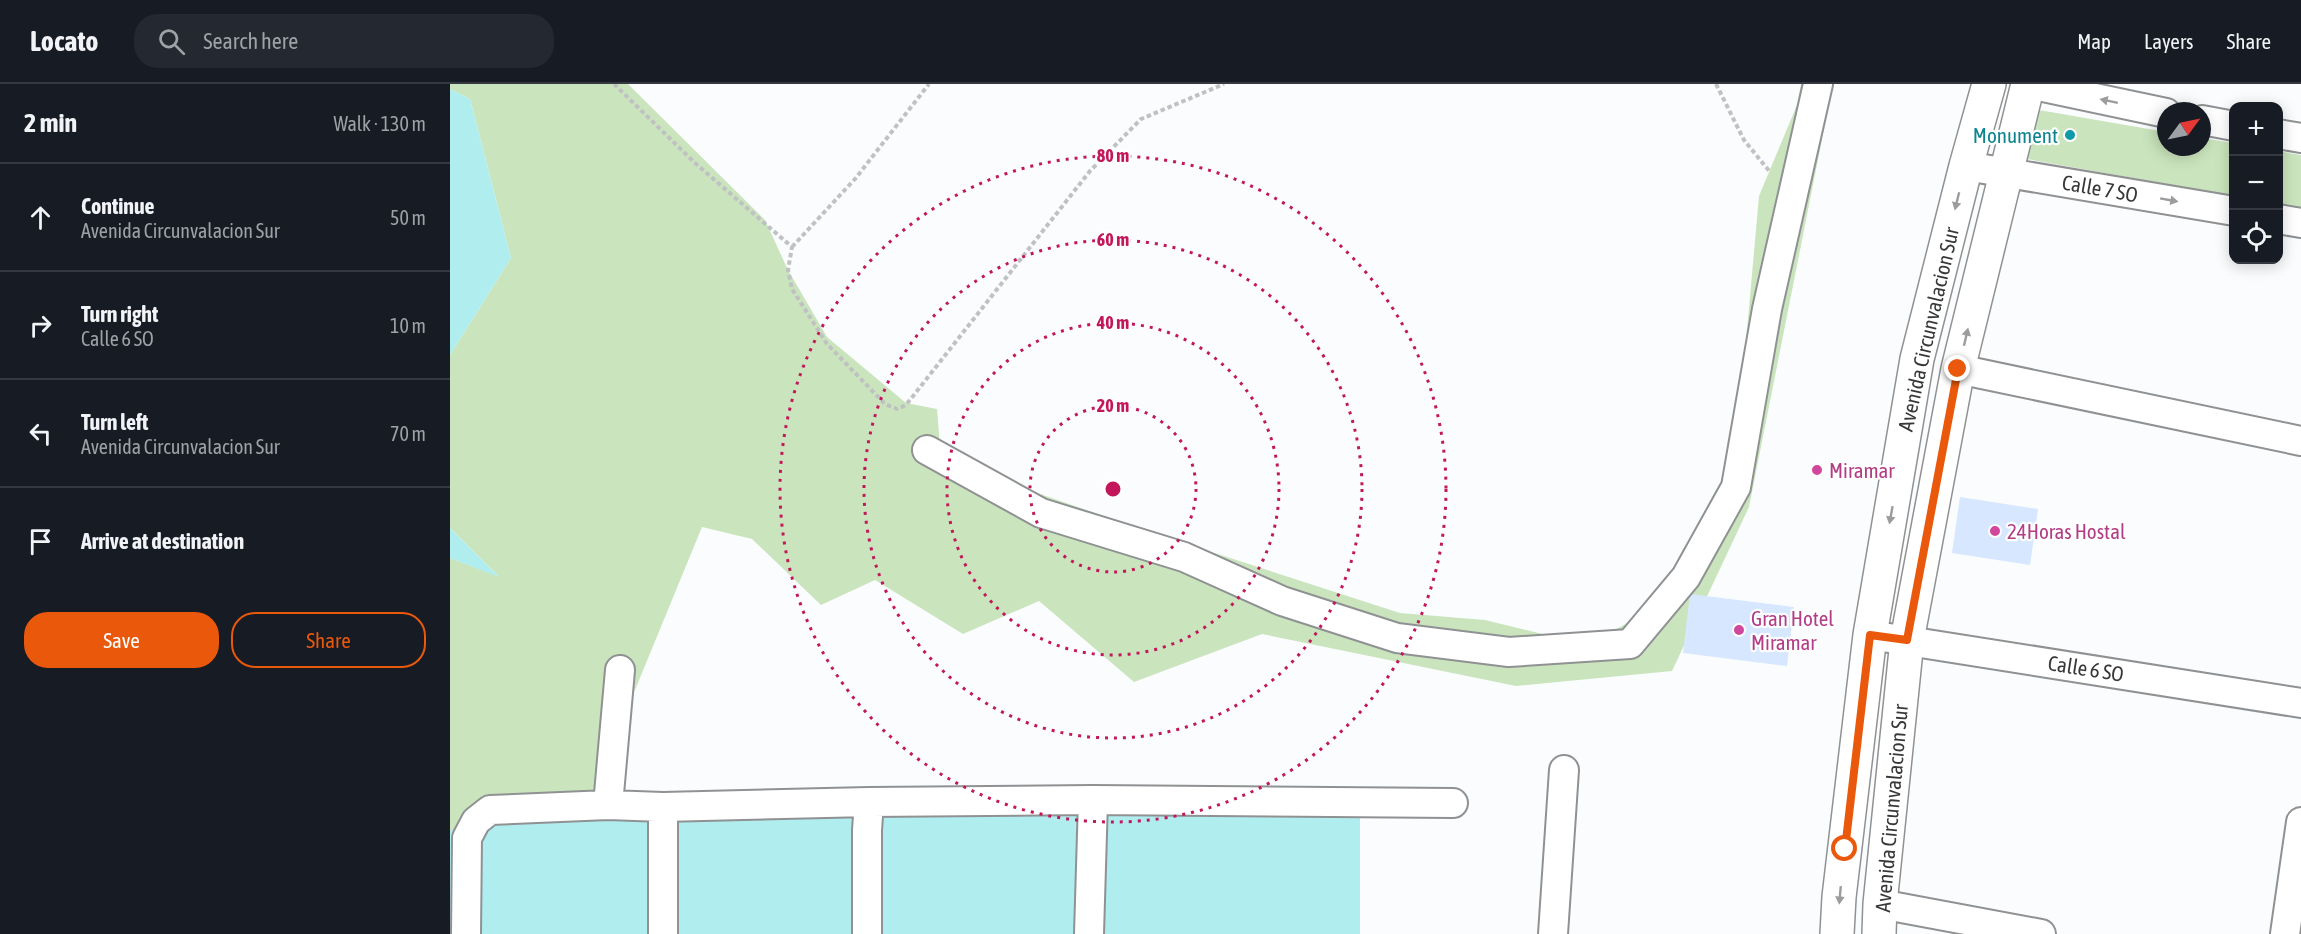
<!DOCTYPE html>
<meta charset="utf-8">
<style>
body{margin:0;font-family:"Asap Condensed",sans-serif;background:#242831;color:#f1f3f6}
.controls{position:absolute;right:18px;top:18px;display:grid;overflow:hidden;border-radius:12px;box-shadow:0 3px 15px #0003}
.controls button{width:54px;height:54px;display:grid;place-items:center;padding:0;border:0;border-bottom:2px solid #363941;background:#171b24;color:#f1f3f6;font:30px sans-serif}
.compass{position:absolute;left:1707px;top:18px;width:54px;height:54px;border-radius:50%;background:#171b24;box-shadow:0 3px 15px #0003;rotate:57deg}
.stop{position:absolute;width:18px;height:18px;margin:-14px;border:4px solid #ea580c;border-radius:50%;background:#fff}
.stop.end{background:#ea580c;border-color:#fff;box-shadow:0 2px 6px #0008}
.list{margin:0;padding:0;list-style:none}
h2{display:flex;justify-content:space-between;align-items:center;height:78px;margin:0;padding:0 24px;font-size:26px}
h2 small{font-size:20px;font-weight:400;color:#9ea1a6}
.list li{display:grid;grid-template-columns:39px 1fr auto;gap:18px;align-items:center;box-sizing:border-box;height:108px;padding:0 24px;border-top:2px solid #363941}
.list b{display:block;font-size:22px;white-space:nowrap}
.list p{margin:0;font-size:20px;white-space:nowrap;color:#9ea1a6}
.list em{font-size:20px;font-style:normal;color:#9ea1a6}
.actions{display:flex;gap:12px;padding:18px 24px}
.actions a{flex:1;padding:14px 0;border:2px solid #ea580c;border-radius:24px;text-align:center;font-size:21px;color:#ea580c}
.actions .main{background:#ea580c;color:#fff}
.icon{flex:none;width:33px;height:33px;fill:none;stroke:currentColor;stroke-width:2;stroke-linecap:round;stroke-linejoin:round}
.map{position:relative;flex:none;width:1851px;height:850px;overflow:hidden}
header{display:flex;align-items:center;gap:36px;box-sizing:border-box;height:84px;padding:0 30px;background:#171b24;border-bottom:2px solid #363941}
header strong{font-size:28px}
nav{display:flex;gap:33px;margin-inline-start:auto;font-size:21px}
.search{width:420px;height:54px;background:#242831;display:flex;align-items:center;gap:15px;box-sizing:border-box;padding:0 21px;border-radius:24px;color:#9ea1a6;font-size:22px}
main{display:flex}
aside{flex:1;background:#171b24}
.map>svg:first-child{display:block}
</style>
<header>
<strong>Locato</strong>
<div class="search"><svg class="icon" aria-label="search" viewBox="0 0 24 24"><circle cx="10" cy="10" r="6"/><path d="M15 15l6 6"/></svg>Search here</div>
<nav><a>Map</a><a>Layers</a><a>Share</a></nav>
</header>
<main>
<aside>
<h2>2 min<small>Walk · 130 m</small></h2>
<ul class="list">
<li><svg class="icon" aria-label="ahead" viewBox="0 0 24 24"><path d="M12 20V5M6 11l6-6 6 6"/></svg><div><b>Continue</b><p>Avenida Circunvalacion Sur</p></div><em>50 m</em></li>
<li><svg class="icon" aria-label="right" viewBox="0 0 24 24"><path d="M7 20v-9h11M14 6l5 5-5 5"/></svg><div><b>Turn right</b><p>Calle 6 SO</p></div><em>10 m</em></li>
<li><svg class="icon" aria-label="left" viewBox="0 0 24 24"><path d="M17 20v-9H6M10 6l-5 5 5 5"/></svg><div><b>Turn left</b><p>Avenida Circunvalacion Sur</p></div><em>70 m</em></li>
<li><svg class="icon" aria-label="arrive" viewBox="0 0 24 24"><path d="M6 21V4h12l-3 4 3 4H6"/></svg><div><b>Arrive at destination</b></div></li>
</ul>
<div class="actions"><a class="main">Save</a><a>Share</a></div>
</aside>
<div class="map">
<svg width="1851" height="850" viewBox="0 0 1851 850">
<rect width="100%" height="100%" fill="#fafcfe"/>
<path fill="#cae5bd" d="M 0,0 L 178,0 L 315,136 L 338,186 L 377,253 L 456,319 L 487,325 L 491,376 L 712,452 L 950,529 L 1035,536 L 1113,555 L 1157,550 L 1200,527 L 1286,370 L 1309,112 L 1347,21 L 1351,0 L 1383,0 L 1299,423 L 1222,587 L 1066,602 L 812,550 L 684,598 L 589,517 L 513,550 L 425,496 L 371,521 L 302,455 L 252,443 L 134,730 L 910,850 L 0,850 L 0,474 L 48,492 L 0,444 L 0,271 L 61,174 L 20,15 L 0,5 Z
M 1589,26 L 1716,48 L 1716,63 L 1752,63 L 1752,54 L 1783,59 L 1783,112 L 1577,75 Z
M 1828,67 L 1851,71 L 1851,124 L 1829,120 Z"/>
<path fill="#b0edef" d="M 0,5 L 20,15 L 61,174 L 0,271 Z
M 0,444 L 49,493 L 0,474 Z
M 910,720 L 910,850 L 0,850 L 0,747 L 32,732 Z"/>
<path fill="#d6e7ff" d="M 1510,413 L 1588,425 L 1580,481 L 1502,469 Z
M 1240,510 L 1344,523 L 1337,582 L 1233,569 Z"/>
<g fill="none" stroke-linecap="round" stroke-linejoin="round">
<g stroke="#8f9193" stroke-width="32">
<path id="street" d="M 1579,0 L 1716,29
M 1752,36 L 1784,42
M 1828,50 L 1851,54
M 1516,82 L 1784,127
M 1828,135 L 1851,139
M 1508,285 L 1851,357
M 477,366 L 591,429 L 734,473 L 832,517 L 947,554 L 1059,568 L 1180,560 L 1236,493 L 1286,403 L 1317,225 L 1368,0
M 1420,551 L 1851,619
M 158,721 L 170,586
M 213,723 L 213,850
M 1430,820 L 1591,850
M 16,850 L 17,754 L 26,737 L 40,726 L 158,721 L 213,723 L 419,718 L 643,716 L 1003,719
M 417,850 L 417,746 L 419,718
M 639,850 L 643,716
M 1103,850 L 1114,686
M 1835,850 L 1851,738"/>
</g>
<g stroke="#8f9193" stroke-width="36">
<path id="secondary" d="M 1387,850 L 1389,813 L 1420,551 L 1467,275 L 1516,82 L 1539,0
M 1429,850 L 1430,820 L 1457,556 L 1508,285 L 1578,0"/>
</g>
<path stroke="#bfc1c2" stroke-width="4" stroke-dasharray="4.5 3" stroke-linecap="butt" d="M 164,0 L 245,79 L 342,163 L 338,186 L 342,205 L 377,260 L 435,320 L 447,325 L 456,321 L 640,87 L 691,35 L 774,0
M 1266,0 L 1294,56 L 1320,88
M 342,163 L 405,95 L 479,0"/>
<use href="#street" stroke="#fff" stroke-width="28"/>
<use href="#secondary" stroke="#fff" stroke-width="33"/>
</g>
<defs><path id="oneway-solid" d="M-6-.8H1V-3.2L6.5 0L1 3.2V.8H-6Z" transform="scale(1.5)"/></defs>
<g fill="#9b9c9c">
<use href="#oneway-solid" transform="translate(1659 17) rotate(-168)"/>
<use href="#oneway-solid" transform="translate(1719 116) rotate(10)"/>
<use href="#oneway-solid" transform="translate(1507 117) rotate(104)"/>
<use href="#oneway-solid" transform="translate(1516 253) rotate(-77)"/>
<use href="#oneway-solid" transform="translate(1441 431) rotate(100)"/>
<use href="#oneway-solid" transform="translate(1390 811) rotate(95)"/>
</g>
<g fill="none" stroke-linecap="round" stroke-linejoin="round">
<path stroke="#ea580c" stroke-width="8" d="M 1395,765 L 1420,551 L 1457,556 L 1508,285"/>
</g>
<g fill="none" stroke="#c2185b" stroke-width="3" stroke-dasharray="3 6">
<circle cx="663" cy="405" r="83"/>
<circle cx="663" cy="405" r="166"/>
<circle cx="663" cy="405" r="249"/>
<circle cx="663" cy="405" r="333"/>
</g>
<circle fill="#0f9aa8" stroke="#fff" stroke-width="2" cx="1620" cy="51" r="6"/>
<g fill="#d1479c" stroke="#fff" stroke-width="2">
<circle cx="1367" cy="386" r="6"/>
<circle cx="1545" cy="447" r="6"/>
<circle cx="1289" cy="546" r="6"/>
</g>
<g text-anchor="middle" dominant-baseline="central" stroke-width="4.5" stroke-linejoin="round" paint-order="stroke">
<g font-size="21" fill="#0d838f" stroke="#fff" text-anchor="end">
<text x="1608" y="51">Monument</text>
</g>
<g font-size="21" fill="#373838" stroke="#fff">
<text transform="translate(1650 104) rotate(10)">Calle 7 SO</text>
<text transform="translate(1478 245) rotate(-77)">Avenida Circunvalacion Sur</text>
<text transform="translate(1636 584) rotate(9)">Calle 6 SO</text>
<text transform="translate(1441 724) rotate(-85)">Avenida Circunvalacion Sur</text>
</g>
<g font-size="21" fill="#b23c85" stroke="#fff" text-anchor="start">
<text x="1379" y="386">Miramar</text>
<text x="1557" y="447">24Horas Hostal</text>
<text x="1301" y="534">Gran Hotel<tspan x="1301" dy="24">Miramar</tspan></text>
</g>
</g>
<circle cx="663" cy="405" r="9" fill="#c2185b" stroke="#fff" stroke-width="3"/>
<g font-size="18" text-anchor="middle" font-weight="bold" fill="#c2185b" stroke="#fff" stroke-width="4.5" stroke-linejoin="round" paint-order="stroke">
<text x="663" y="78">80 m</text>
<text x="663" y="162">60 m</text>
<text x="663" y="245">40 m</text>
<text x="663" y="328">20 m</text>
</g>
</svg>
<div class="controls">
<button>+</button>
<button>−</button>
<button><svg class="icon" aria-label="locate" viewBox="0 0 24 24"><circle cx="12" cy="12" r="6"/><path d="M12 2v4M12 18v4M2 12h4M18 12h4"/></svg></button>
</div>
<svg class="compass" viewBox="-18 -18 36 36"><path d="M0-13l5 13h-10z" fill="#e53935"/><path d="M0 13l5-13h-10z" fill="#9ea1a6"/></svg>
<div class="stop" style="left:1395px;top:765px"></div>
<div class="stop end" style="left:1508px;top:285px"></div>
</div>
</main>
